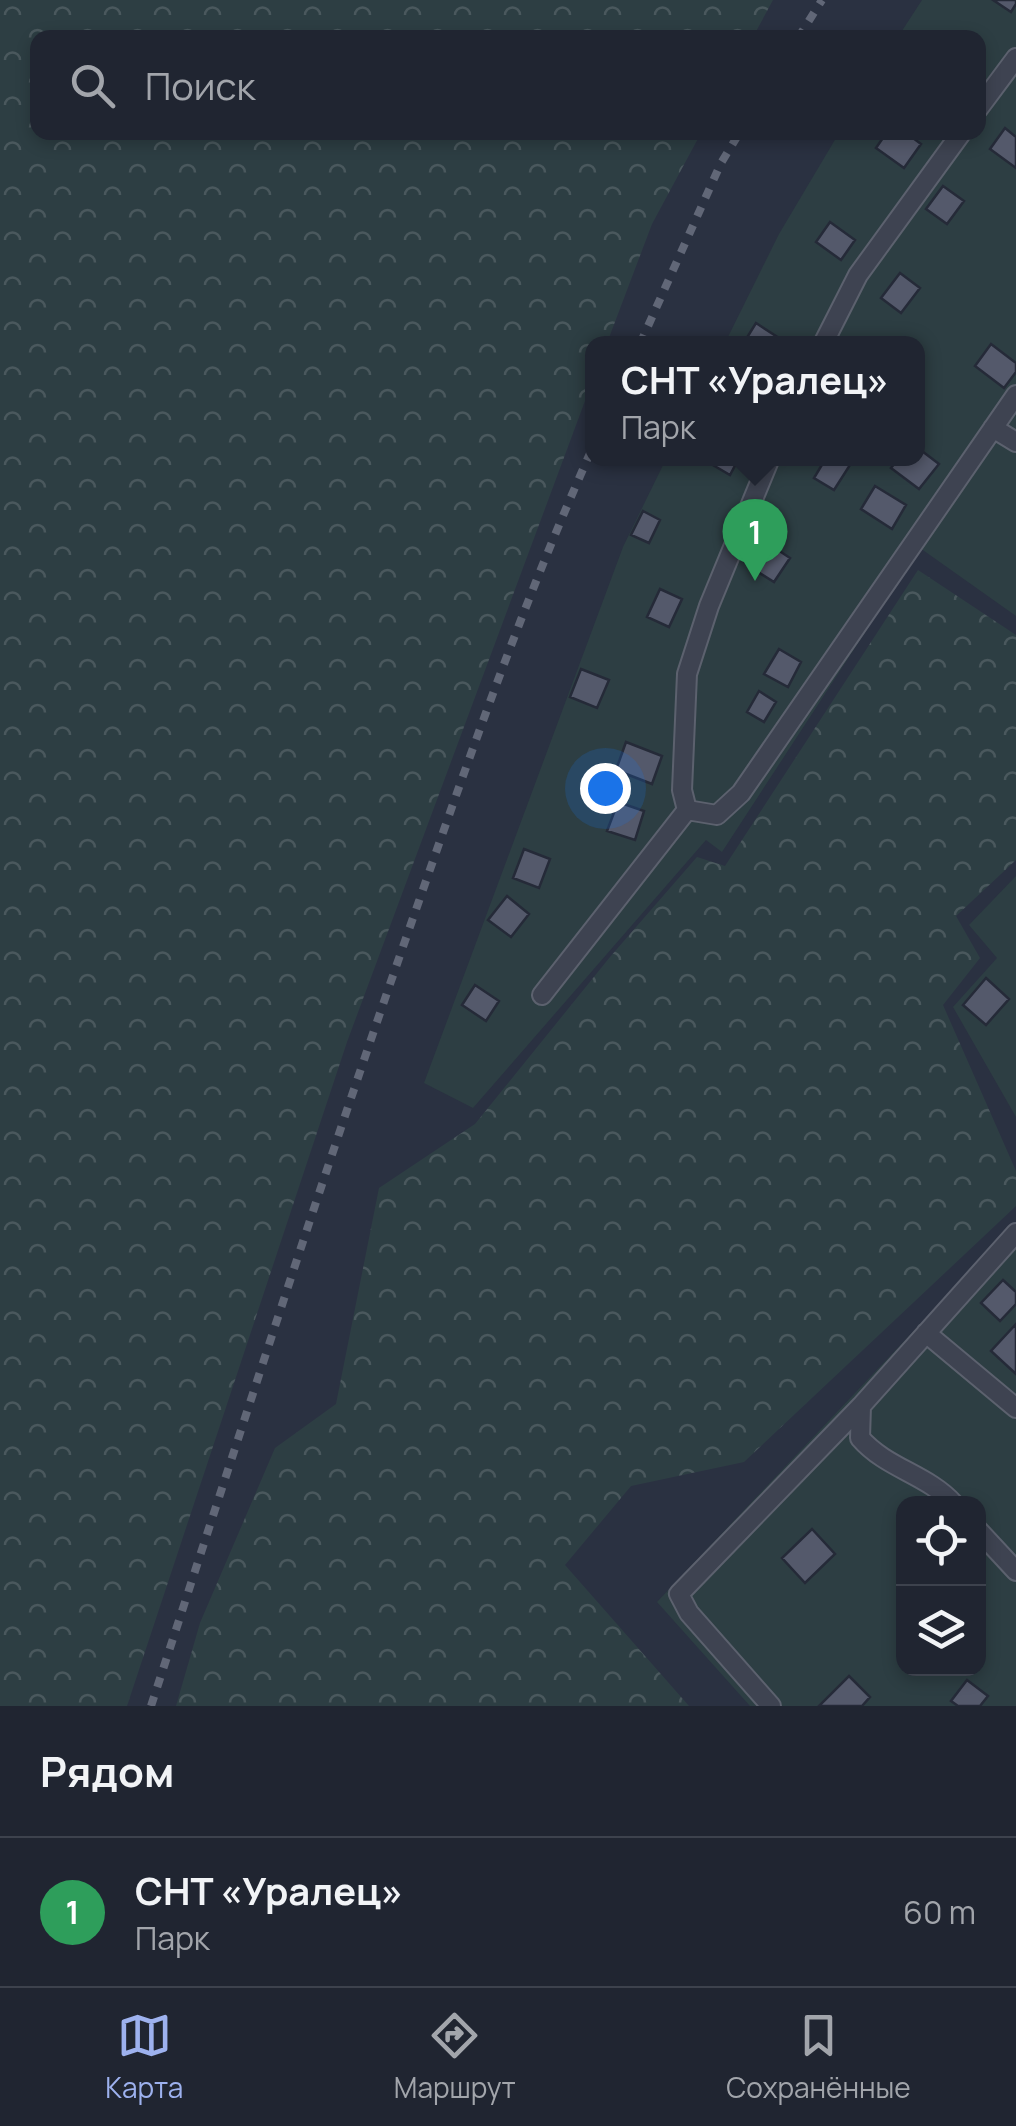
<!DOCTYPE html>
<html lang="ru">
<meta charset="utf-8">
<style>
body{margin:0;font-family:Manrope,sans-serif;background:#2d313d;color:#f1f3f6}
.controls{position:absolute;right:30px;bottom:30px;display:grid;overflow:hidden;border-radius:20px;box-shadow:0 5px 15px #0003}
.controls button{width:90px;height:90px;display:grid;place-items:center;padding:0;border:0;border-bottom:2px solid #3d424d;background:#202531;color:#f1f3f6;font:50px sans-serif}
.you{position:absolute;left:605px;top:788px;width:35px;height:35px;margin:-25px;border:8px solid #fff;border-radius:50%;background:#1a73e8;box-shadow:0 0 0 15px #1a73e833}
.badge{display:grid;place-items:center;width:65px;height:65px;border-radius:50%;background:#9db1ee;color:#fff;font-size:32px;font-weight:700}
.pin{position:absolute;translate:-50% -82px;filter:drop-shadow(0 2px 5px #0008)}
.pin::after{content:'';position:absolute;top:52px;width:35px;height:30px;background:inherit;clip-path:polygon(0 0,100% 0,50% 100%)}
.popup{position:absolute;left:585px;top:336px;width:340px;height:130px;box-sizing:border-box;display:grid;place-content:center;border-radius:20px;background:#202531;filter:drop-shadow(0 2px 8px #0005);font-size:32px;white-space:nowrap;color:#a2a5ab}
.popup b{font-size:38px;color:#f1f3f6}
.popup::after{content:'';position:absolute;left:50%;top:100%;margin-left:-20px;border:20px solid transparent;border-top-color:#202531}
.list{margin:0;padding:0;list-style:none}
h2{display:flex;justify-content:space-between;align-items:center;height:130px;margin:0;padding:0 40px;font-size:42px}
h2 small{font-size:32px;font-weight:400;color:#a2a5ab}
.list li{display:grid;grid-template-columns:65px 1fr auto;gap:30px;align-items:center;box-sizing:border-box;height:150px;padding:0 40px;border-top:2px solid #3d424d}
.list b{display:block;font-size:38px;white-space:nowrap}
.list p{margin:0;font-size:32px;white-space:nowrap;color:#a2a5ab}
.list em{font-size:32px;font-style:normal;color:#a2a5ab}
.icon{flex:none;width:55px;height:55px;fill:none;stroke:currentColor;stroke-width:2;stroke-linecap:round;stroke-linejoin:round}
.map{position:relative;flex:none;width:1016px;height:1706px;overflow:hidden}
.search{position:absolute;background:#202531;box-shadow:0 5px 15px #0003;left:30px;right:30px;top:30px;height:110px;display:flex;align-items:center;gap:25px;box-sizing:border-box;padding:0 35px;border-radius:20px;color:#a2a5ab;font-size:38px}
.sheet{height:280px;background:#202531}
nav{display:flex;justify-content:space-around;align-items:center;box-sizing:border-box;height:140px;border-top:2px solid #3d424d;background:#202531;font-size:28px;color:#a2a5ab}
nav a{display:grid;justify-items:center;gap:5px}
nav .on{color:#9db1ee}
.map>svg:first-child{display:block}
</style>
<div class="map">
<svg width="1016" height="1706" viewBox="0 0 1016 1706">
<defs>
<pattern id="forest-crowns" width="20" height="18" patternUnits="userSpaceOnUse" patternTransform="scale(2.5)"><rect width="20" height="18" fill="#2d3e43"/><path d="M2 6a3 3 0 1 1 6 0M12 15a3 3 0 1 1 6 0" fill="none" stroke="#4a585d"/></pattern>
</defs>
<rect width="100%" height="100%" fill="#2a3141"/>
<path fill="#2d3e43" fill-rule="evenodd" d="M 922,0 L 1016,0 L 1016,616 L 920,548 L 722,852 L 706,840 L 473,1108 L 424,1083 L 623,547 L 666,459 L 918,458 L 918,344 L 725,343 L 779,234 L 839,133 L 978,132 L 978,38 L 898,37 Z
M 1016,876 L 1016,1117 L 953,1007 L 997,958 L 969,925 Z
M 1016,1223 L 1016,1706 L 750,1706 L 657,1602 ZM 904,1504 L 978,1504 L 978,1668 L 904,1668 Z"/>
<path fill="url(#forest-crowns)" d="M 0,0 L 773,0 L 753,37 L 38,38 L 38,132 L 701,133 L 652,224 L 607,343 L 592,344 L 592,382 L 347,1042 L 127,1706 L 0,1706 Z
M 918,570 L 1016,635 L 1016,860 L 956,916 L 980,958 L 943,1005 L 1016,1171 L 1016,1206 L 744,1462 L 631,1486 L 565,1565 L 689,1706 L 176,1706 L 200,1623 L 275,1448 L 336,1404 L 379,1188 L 475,1124 L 610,957 L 697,857 L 725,866 Z"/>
<path fill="#54596b" stroke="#252a38" stroke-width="2.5" d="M 993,0 L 1016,0 L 1016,4 L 1011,12 Z
M 1005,128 L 1016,137 L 1016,168 L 990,149 Z
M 887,132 L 905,132 L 921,144 L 904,168 L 876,148 Z
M 943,186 L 964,201 L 947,224 L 926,209 Z
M 830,222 L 855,240 L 841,260 L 816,242 Z
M 900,273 L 920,288 L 901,313 L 881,298 Z
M 756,323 L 782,340 L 780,344 L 743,344 Z
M 991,344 L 1016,363 L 1016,372 L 1004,388 L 975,366 Z
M 918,448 L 939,464 L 919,489 L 891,468 L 899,458 L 918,458 Z
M 701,458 L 739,458 L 730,475 Z
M 826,458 L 839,458 L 850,465 L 834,490 L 814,478 Z
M 875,486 L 906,505 L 892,529 L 861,509 Z
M 643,511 L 660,520 L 649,543 L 631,535 Z
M 766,542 L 790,558 L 774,582 L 750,567 Z
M 660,589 L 682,599 L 669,627 L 647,617 Z
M 779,649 L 801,662 L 788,687 L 764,674 Z
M 581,669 L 609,680 L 597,708 L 570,697 Z
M 759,691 L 776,702 L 764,722 L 747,712 Z
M 626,742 L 662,756 L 652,784 L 616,770 Z
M 618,802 L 644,811 L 635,840 L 607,831 Z
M 524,849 L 550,859 L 539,888 L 513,878 Z
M 507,896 L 529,914 L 511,937 L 488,920 Z
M 986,978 L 1009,999 L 986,1025 L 963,1005 Z
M 475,985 L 499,1001 L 486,1021 L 462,1005 Z
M 1003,1280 L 1016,1292 L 1016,1304 L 1000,1321 L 981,1303 Z
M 1016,1324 L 1016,1374 L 991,1351 Z
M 812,1529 L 835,1554 L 805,1583 L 782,1558 Z
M 849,1676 L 870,1697 L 862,1706 L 819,1706 Z
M 967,1680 L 988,1696 L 980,1706 L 958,1706 L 951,1701 Z"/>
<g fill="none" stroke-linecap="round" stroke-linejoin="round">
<g stroke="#5c616e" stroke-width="22">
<path id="service" d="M 978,109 L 1016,58
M 823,344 L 858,275 L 962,132
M 993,428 L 1016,442
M 770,458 L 709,606 L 687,674 L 682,790 L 687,810 L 717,815 L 741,793 L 1016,395
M 542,995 L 687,810
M 926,1333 L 1016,1408
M 861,1406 L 860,1438 C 887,1469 927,1474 954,1504
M 978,1530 L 1016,1571
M 771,1706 L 689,1613 L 679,1594 L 861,1406 L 1016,1233"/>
</g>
<use href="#service" stroke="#3e4351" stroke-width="18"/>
<path stroke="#616777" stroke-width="8" stroke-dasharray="10 10" stroke-linecap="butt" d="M 798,38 L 822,0
M 640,344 L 721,163 L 740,132
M 151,1706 C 239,1437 325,1168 419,901 C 472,749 526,596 592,449"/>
</g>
</svg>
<div class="controls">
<button><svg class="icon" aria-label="locate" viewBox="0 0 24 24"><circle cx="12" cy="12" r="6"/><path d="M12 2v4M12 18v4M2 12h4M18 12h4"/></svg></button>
<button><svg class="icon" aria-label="layers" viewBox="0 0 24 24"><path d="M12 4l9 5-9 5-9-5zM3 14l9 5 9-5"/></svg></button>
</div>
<div class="you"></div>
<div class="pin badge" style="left:755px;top:581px;background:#2e9e5b">1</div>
<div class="popup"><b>СНТ «Уралец»</b>Парк</div>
<div class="search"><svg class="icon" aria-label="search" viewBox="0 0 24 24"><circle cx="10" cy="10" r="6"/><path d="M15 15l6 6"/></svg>Поиск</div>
</div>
<section class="sheet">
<h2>Рядом<small></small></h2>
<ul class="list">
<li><span class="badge" style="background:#2e9e5b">1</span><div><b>СНТ «Уралец»</b><p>Парк</p></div><em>60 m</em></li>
</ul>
</section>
<nav>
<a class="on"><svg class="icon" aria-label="map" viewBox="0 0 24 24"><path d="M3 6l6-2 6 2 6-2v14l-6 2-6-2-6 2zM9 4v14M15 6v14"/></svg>Карта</a>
<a><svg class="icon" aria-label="directions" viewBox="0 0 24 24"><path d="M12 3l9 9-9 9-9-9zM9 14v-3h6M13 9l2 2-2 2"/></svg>Маршрут</a>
<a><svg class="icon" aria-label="saved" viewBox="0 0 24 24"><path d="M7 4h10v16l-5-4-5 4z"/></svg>Сохранённые</a>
</nav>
